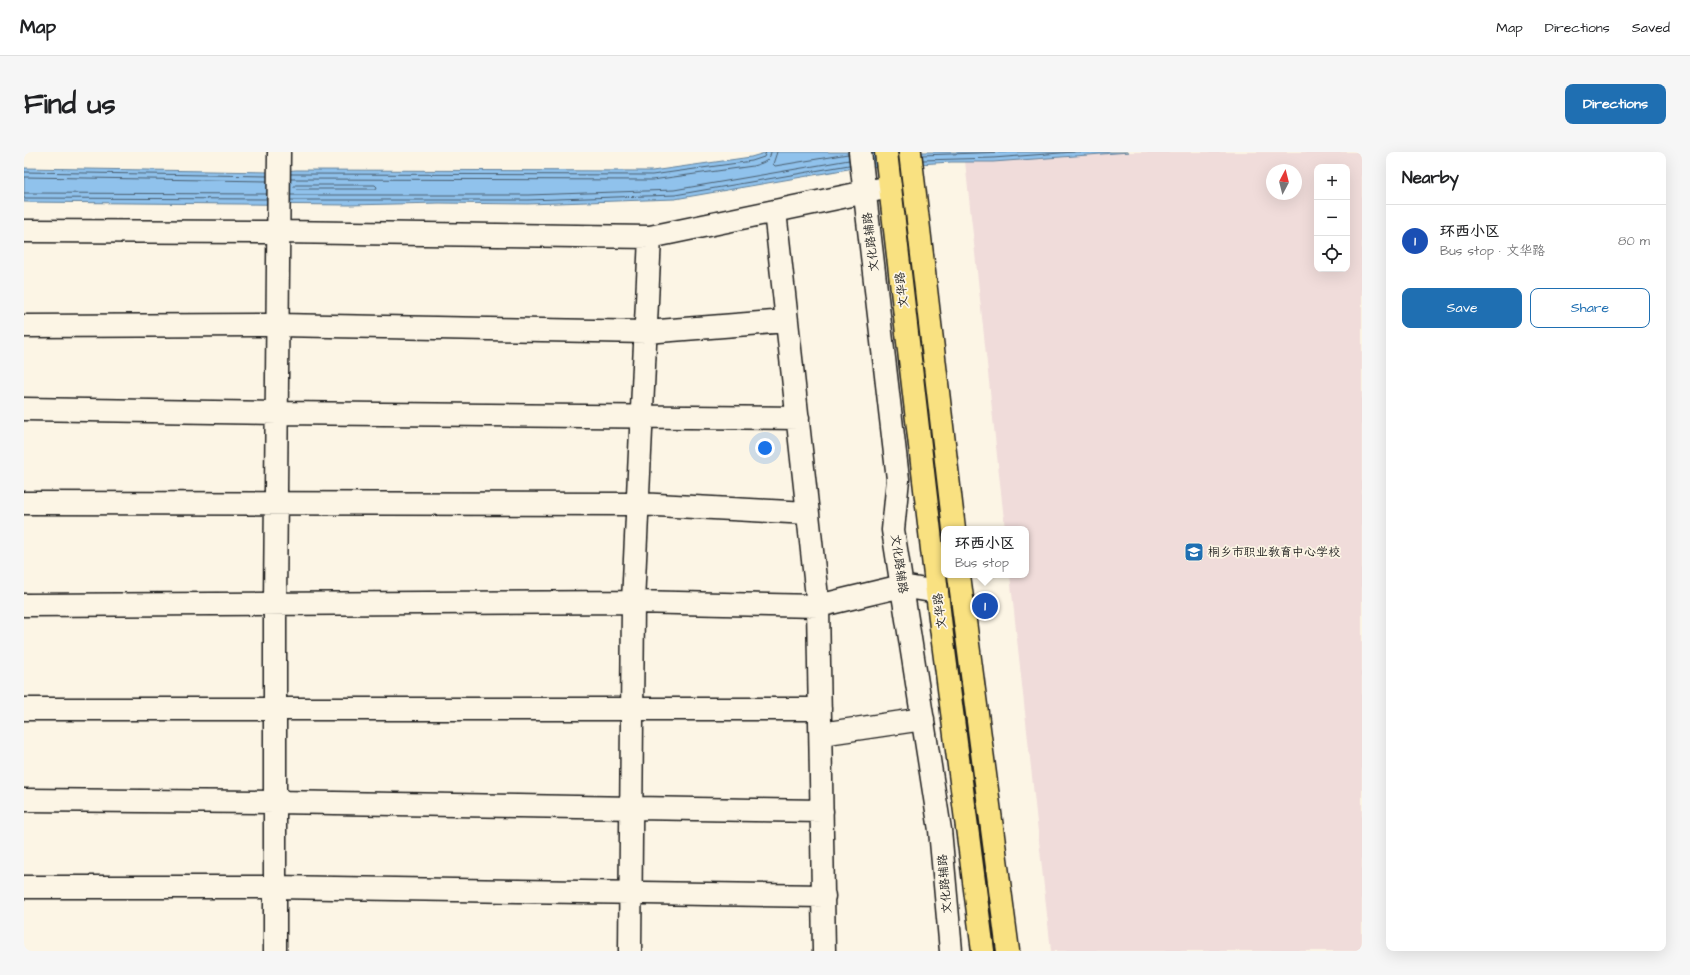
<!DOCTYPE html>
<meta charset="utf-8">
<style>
body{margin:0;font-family:"Architects Daughter","LXGW WenKai TC",sans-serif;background:#f6f6f6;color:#202124}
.controls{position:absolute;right:12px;top:12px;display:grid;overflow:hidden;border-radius:8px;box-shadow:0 4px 16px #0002}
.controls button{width:36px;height:36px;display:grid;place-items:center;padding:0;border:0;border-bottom:1px solid #e0e0e0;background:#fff;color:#202124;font:20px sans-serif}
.compass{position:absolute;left:1242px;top:12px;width:36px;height:36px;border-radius:50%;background:#fff;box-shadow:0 4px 16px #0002;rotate:7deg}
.you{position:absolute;left:741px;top:296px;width:14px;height:14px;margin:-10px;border:3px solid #fff;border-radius:50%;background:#1a73e8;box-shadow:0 0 0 6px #1a73e833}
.badge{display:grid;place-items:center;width:26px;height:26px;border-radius:50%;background:#1f6fb2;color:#fff;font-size:13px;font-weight:700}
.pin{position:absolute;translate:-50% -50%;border:2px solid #fff;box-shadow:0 1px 4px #0006}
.popup{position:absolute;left:917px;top:374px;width:88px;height:52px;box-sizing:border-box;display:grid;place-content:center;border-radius:8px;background:#fff;filter:drop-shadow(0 1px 3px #0005);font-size:13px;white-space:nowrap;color:#757577}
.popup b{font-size:15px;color:#202124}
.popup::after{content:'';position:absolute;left:50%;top:100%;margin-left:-8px;border:8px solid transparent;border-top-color:#fff}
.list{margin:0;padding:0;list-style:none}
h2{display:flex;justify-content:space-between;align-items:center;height:52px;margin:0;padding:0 16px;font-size:17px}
h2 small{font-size:13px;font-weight:400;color:#757577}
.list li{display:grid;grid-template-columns:26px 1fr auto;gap:12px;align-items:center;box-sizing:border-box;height:72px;padding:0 16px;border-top:1px solid #e0e0e0}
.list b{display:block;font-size:15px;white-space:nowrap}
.list p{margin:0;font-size:13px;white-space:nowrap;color:#757577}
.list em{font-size:13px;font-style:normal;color:#757577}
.actions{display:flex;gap:8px;padding:12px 16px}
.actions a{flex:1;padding:9px 0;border:1px solid #1f6fb2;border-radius:8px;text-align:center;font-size:14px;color:#1f6fb2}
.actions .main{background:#1f6fb2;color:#fff}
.icon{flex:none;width:22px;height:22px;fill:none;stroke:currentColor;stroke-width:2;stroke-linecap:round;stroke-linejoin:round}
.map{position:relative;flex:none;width:1338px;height:799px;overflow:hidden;border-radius:8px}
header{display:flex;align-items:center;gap:24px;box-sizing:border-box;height:56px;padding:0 20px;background:#fff;border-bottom:1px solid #e0e0e0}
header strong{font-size:19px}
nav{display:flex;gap:22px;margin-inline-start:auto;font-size:14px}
.intro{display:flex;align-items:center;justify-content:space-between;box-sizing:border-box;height:96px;padding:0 24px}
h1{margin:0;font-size:28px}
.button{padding:10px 18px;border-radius:8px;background:#1f6fb2;color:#fff;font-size:14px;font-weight:700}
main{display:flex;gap:24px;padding:0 24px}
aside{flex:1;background:#fff;border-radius:8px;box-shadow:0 4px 16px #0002}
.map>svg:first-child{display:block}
</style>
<header>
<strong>Map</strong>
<nav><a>Map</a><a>Directions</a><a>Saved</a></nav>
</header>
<div class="intro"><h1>Find us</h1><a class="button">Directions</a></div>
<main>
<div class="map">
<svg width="1338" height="799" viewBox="0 0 1338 799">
<rect width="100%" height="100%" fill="#fcf5e5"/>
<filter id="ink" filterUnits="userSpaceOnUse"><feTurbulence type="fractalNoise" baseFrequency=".025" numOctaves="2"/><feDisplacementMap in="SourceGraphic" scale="8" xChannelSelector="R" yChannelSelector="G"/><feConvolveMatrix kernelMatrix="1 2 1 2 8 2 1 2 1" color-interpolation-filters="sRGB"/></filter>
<g filter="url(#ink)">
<path fill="#f0dcda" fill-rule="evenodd" d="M 940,0 L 1338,0 L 1338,799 L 1027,799 L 986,423 L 1002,423 L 1002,377 L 981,377 ZM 1293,15 L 1323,15 L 1323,117 L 1293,117 ZM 1248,18 L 1272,18 L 1272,42 L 1248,42 Z"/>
<path fill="#90c2ec" stroke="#628099" d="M 744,0 L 1105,0 L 969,10 L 927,10 L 830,16 L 651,47 L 504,52 L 415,51 L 326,53 L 0,50 L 0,16 L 246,20 L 272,18 L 628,19 L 727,5 Z"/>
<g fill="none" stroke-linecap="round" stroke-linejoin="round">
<path stroke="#4a5e6f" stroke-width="1" d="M 753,0 L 749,12 L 751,14 L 824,2
M 898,3 L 982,0
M 899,8 L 969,6 L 1050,0
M 0,20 L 243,24
M 267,22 L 628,23 L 728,9 L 740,5 L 742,0
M 0,25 L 243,29
M 267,27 L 628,28 L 729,14 C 738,11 746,10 747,0
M 272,33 L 351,33 L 353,35 L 352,37 L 272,37 L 270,35 Z
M 0,41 L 243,42
M 267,43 L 504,43 L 650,38 L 825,8
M 0,46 L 243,47
M 267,48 L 504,48 L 651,43 L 825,13"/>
<g stroke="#1c1c1c" stroke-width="25">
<path id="minor" d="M 836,0 L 874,327 L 869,378 L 916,678 L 927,799
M 751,59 L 794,454 L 800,799
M 0,79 L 255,80 L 626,85 L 866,35
M 0,174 L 254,173 L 622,180 L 763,169
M 0,257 L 253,261 L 774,266
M 0,351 L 614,352 L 784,361
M 0,453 L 609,450 L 794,454 L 878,434 L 913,440
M 0,557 L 796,557
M 797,582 L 899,567
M 0,648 L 251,650 L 798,659
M 0,735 L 251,735 L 800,744
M 251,799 L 251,451 L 255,0
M 606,799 L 609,450 L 626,85"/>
</g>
<g stroke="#1c1c1c" stroke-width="25">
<path id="major" d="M 862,0 L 917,475 L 959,799
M 886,0 L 930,377
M 935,423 L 984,799"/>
</g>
<use href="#minor" stroke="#fcf5e5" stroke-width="22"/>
<use href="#major" stroke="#f9e181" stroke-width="22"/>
</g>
</g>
<defs>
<g id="school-square" transform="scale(1)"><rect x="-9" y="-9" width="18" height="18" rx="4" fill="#1f6fb2" stroke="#fcf5e5"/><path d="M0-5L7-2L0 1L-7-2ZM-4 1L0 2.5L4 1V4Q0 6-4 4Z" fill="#fff"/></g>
</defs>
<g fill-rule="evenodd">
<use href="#school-square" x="1170" y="400"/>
</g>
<g text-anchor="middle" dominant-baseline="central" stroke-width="3.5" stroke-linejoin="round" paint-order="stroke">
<g font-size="12" fill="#1c1c1c" stroke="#fcf5e5">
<text transform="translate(847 90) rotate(-97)">文化路辅路</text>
<text transform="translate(878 138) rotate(-97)">文华路</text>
<text transform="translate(875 412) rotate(82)">文化路辅路</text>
<text transform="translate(916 459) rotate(-97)">文华路</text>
<text transform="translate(921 732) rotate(-95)">文化路辅路</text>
</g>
<g font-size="12" fill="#1c1c1c" stroke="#fcf5e5" text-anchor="start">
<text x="1184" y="400">桐乡市职业教育中心学校</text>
</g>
</g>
</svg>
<div class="controls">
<button>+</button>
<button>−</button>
<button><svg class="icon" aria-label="locate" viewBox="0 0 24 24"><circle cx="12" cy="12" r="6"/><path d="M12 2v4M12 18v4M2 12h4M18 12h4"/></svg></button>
</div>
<svg class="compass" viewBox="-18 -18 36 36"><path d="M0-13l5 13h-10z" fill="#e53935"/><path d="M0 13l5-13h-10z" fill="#757577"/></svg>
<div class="you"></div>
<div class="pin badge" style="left:961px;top:454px;background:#1a4fb4">1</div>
<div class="popup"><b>环西小区</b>Bus stop</div>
</div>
<aside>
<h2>Nearby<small></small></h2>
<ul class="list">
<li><span class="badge" style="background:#1a4fb4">1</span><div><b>环西小区</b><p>Bus stop · 文华路</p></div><em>80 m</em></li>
</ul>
<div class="actions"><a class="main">Save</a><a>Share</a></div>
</aside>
</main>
